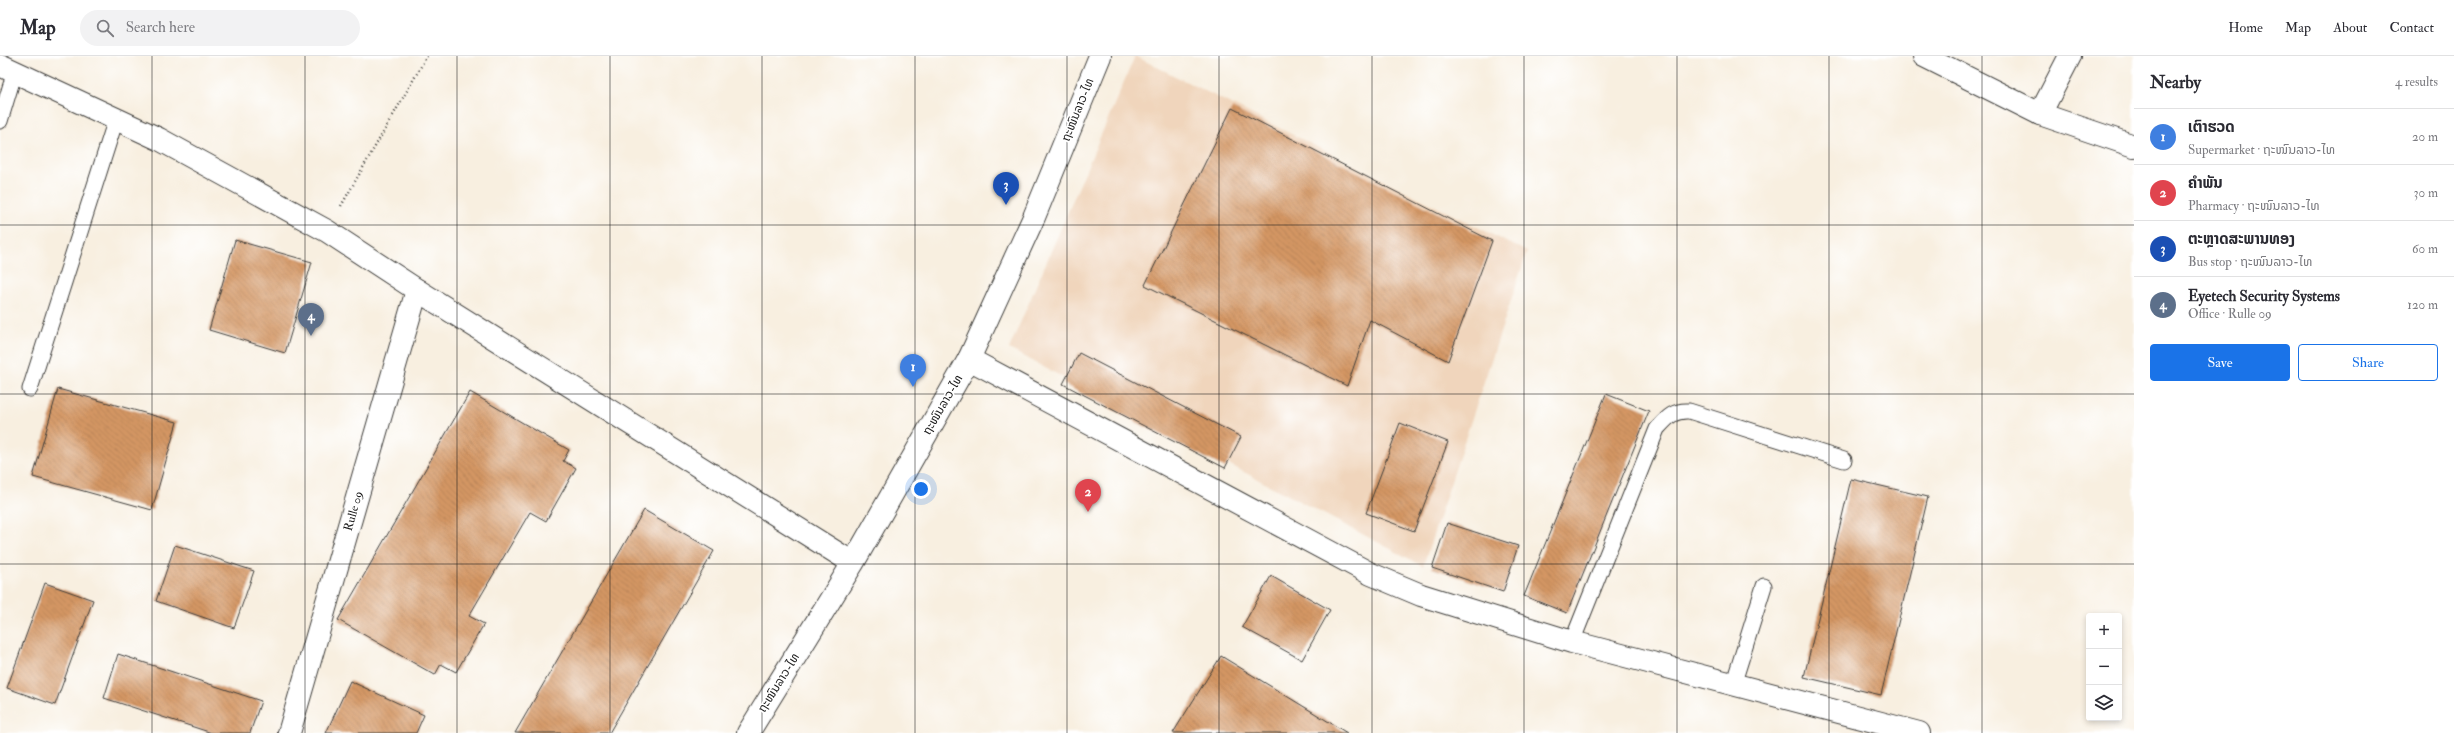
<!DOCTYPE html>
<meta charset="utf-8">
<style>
body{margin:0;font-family:"IM FELL Double Pica","Noto Sans Lao",serif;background:#f2f2f3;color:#2b2b33}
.controls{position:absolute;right:12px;bottom:12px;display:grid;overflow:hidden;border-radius:4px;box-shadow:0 2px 6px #0003}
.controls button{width:36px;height:36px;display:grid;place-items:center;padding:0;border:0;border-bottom:1px solid #e1e1e2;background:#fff;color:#2b2b33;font:20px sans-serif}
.you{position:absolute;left:921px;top:433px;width:14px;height:14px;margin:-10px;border:3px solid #fff;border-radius:50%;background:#1a73e8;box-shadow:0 0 0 6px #1a73e833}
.badge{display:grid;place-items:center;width:26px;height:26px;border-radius:50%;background:#1a73e8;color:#fff;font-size:13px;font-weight:700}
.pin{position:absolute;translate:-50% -33px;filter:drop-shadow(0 1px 2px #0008)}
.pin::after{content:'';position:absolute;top:21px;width:14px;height:12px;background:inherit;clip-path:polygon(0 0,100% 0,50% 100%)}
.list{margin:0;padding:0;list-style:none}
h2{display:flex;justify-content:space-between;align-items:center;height:52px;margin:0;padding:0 16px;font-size:17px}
h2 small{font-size:13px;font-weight:400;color:#7c7c81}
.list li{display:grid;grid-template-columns:26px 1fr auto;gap:12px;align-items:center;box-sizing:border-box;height:56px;padding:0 16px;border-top:1px solid #e1e1e2}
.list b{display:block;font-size:15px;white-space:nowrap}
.list p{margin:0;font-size:13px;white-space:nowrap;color:#7c7c81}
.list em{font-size:13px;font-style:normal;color:#7c7c81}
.actions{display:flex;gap:8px;padding:12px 16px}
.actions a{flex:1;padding:9px 0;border:1px solid #1a73e8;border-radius:4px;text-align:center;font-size:14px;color:#1a73e8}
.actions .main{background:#1a73e8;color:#fff}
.icon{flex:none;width:22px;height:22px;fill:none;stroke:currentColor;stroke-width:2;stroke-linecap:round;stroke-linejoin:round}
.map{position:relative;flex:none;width:2134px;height:677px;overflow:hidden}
header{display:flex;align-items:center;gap:24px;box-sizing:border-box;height:56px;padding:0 20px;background:#fff;border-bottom:1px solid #e1e1e2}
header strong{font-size:19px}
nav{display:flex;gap:22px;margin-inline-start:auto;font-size:14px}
.search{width:280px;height:36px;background:#f2f2f3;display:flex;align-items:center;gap:10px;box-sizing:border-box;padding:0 14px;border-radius:22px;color:#7c7c81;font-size:15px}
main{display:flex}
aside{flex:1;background:#fff}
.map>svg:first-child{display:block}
</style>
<header>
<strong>Map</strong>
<div class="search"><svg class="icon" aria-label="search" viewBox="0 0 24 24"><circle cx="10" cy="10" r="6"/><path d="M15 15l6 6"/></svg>Search here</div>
<nav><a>Home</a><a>Map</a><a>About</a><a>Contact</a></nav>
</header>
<main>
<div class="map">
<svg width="2134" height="677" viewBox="0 0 2134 677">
<defs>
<pattern id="building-back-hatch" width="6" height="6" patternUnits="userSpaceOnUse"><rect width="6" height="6" fill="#d49664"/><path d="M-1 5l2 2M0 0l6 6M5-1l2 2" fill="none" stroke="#ab7a52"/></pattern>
</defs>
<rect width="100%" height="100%" fill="#fff"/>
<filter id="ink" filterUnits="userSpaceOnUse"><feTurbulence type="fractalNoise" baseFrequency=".025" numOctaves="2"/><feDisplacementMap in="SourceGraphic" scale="8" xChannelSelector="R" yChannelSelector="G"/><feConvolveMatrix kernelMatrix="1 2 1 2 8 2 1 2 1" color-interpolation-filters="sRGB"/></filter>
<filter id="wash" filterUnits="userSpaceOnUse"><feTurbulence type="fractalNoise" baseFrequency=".012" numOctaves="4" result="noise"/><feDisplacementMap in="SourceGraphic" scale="16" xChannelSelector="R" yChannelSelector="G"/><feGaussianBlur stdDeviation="0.9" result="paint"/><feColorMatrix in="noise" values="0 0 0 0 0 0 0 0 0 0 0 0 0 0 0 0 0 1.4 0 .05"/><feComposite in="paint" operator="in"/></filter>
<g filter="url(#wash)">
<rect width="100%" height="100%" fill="#f8efe0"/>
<path fill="#f0d5bc" d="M 1135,0 L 1527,196 L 1423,510 L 1009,293 Z"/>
<g id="blocks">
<path fill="url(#building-back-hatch)" d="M 1232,52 L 1492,185 L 1448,305 L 1370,264 L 1347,330 L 1145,229 Z
M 235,184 L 312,206 L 285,297 L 209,274 Z
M 1079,297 L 1241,381 L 1225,412 L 1063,328 Z
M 58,333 L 177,366 L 152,454 L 33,421 Z
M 470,336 L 569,394 L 563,405 L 576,412 L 546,465 L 530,456 L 469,560 L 484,568 L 456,616 L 441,608 L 435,619 L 338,564 Z
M 1606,338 L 1649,355 L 1567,557 L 1524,540 Z
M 1400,367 L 1448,386 L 1414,475 L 1366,457 Z
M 1851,423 L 1928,441 L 1881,639 L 1804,621 Z
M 644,454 L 714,495 L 609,677 L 515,677 Z
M 1447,467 L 1518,490 L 1503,536 L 1432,512 Z
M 175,489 L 254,515 L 234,572 L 156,545 Z
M 1271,520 L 1330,554 L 1302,604 L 1242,571 Z
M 45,527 L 93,544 L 55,649 L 7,632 Z
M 118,598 L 261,645 L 250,677 L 212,677 L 104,642 Z
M 1221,600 L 1347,677 L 1173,677 Z
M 350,625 L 424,659 L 416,677 L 326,677 Z"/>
</g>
</g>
<g filter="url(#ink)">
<use href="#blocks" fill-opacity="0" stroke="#3d3c39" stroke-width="1"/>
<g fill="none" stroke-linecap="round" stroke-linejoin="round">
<g stroke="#3d3c39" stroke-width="17">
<path id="lane" d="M 0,65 L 15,15
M 30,333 L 116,63
M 1572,586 L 1657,373 C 1667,362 1673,354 1689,355 L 1844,404
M 1733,629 L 1764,530"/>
</g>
<g stroke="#3d3c39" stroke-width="24">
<g id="street">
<path d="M 1924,0 L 2040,58 L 2134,90"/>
<path d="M 2040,58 L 2070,0"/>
<path d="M 969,303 L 1371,518 L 1421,539 L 1572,586 L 1919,677"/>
<path id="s1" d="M 289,677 L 417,234"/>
</g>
</g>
<g stroke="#3d3c39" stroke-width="24">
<path id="secondary" d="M 0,9 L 159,83 L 327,175 L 417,234 L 853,507
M 748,677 L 853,507 L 969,303 L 1034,161 L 1100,0"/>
</g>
<path stroke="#3d3c39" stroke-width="2.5" stroke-dasharray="1 3" stroke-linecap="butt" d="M 341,150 L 427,0"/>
<use href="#lane" stroke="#fff" stroke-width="15"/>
<use href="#street" stroke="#fff" stroke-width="22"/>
<use href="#secondary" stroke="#fff" stroke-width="22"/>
</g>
</g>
<path fill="none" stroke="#1c1c1c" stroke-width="1" stroke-opacity="0.55" d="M 152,0 L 152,677M 305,0 L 305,677M 457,0 L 457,677M 610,0 L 610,677M 762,0 L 762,677M 915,0 L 915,677M 1067,0 L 1067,677M 1219,0 L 1219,677M 1372,0 L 1372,677M 1524,0 L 1524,677M 1677,0 L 1677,677M 1829,0 L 1829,677M 1982,0 L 1982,677M 0,169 L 2134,169M 0,338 L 2134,338M 0,508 L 2134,508"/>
<g text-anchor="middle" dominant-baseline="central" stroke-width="3.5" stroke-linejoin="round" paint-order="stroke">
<g font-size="12" fill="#1c1c1c" stroke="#fff">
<text transform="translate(1078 54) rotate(-68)">ຖະໜົນລາວ-ໄທ</text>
<text transform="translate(943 349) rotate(-60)">ຖະໜົນລາວ-ໄທ</text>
<text stroke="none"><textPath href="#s1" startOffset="231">Rulle 09</textPath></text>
<text transform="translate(779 627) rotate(-58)">ຖະໜົນລາວ-ໄທ</text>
</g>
</g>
</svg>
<div class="controls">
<button>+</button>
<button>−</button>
<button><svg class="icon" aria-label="layers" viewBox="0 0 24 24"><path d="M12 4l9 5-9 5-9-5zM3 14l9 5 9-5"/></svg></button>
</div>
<div class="you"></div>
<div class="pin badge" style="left:913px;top:331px;background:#3f7fe0">1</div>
<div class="pin badge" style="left:1088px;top:456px;background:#e0444e">2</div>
<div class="pin badge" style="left:1006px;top:149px;background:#1a4fb4">3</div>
<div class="pin badge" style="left:311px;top:280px;background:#5c6f8a">4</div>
</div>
<aside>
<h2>Nearby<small>4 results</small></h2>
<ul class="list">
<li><span class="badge" style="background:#3f7fe0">1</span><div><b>ເຕົາຮວດ</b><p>Supermarket · ຖະໜົນລາວ-ໄທ</p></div><em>20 m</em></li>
<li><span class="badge" style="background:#e0444e">2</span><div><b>ຄໍາພັນ</b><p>Pharmacy · ຖະໜົນລາວ-ໄທ</p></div><em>30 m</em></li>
<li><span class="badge" style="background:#1a4fb4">3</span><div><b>ຕະຫຼາດສະພານທອງ</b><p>Bus stop · ຖະໜົນລາວ-ໄທ</p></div><em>60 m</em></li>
<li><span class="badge" style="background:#5c6f8a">4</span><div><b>Eyetech Security Systems</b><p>Office · Rulle 09</p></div><em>120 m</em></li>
</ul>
<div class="actions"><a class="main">Save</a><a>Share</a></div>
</aside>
</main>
